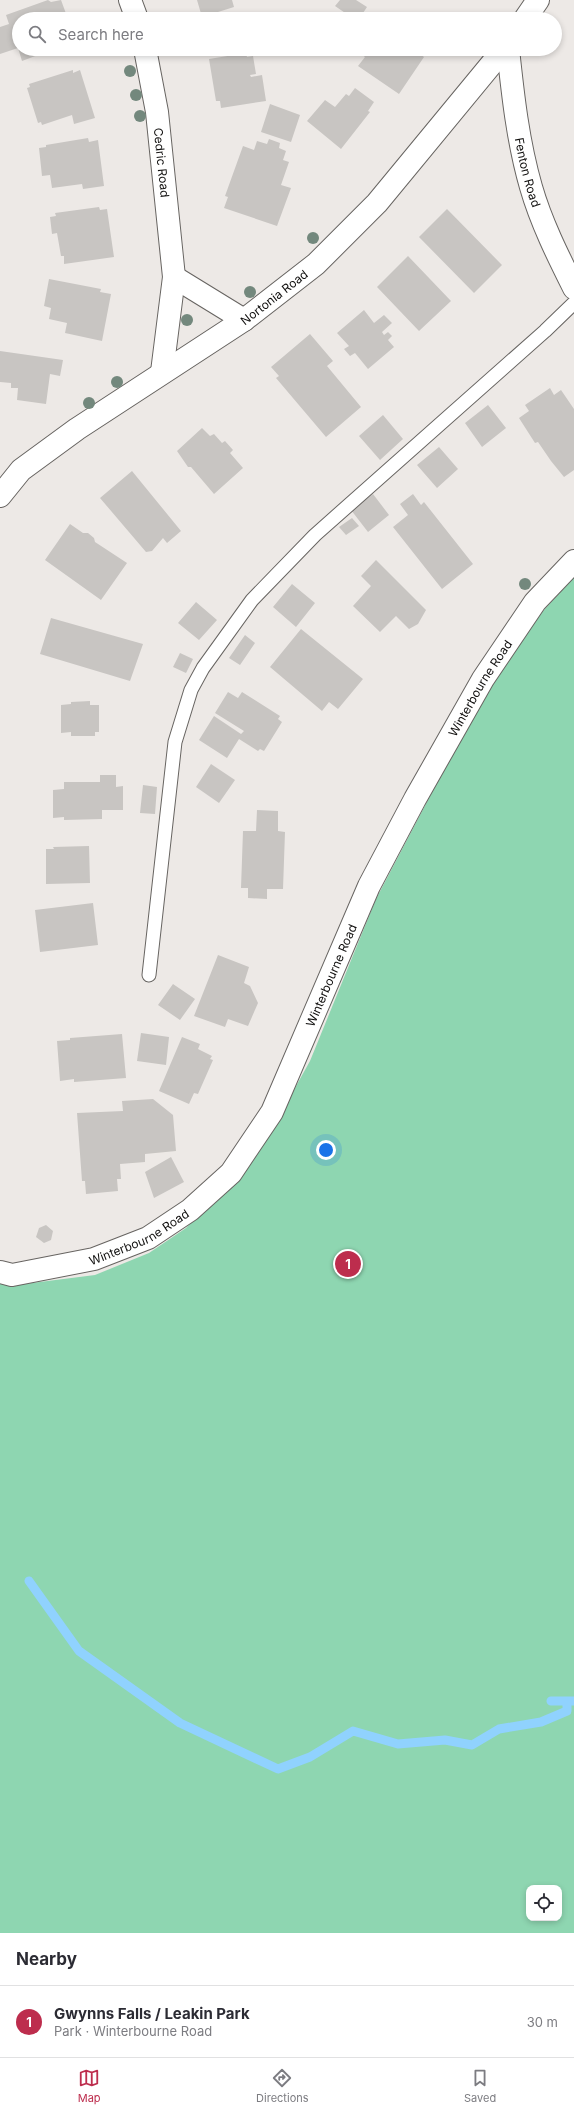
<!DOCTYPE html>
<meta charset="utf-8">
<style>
body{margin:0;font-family:Inter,sans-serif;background:#f7f7f7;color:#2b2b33}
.controls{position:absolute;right:12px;bottom:12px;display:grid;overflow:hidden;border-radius:8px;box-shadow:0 2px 6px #0003}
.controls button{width:36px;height:36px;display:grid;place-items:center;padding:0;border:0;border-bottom:1px solid #e1e1e2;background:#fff;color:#2b2b33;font:20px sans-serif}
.you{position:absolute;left:326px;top:1150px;width:14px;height:14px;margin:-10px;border:3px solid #fff;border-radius:50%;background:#1a73e8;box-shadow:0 0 0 6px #1a73e833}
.badge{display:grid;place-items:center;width:26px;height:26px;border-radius:50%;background:#bd2d4d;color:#fff;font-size:13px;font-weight:700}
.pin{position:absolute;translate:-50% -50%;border:2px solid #fff;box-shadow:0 1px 4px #0006}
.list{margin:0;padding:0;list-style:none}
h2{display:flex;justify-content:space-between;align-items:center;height:52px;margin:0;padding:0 16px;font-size:17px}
h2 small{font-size:13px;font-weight:400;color:#7c7c81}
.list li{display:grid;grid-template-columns:26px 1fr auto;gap:12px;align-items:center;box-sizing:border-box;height:72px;padding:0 16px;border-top:1px solid #e1e1e2}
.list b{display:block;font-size:15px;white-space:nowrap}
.list p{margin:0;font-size:13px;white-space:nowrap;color:#7c7c81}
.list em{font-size:13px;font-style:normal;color:#7c7c81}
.icon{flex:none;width:22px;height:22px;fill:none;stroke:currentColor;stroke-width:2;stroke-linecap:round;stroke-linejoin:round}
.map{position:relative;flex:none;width:574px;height:1933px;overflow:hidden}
.search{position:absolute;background:#fff;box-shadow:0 2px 6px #0003;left:12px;right:12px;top:12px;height:44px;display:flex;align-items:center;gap:10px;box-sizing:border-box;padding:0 14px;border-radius:22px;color:#7c7c81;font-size:15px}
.sheet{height:124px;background:#fff}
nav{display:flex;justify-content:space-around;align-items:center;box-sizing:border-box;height:56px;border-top:1px solid #e1e1e2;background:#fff;font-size:11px;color:#7c7c81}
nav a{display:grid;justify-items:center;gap:2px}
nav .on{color:#bd2d4d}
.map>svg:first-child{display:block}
</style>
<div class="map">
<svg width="574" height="1933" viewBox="0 0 574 1933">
<rect width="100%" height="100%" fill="#ede9e6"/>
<path fill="#8ed6b1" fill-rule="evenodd" d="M 574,577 L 574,1933 L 0,1933 L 0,1282 L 24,1284 L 95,1275 L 149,1253 L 186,1228 L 262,1147 L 310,1061 L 376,899 L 484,693 L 543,611 ZM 529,1888 L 559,1888 L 559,1918 L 529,1918 Z"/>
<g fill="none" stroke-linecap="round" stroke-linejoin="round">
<path stroke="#90d2fe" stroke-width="9" d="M 29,1581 L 79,1651 L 180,1723 L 278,1769 L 310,1757 L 353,1731 L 398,1744 L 445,1740 L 472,1745 L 499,1729 L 541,1722 L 567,1711 L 567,1702
M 551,1701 L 574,1701"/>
</g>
<path fill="#c8c5c2" d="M 48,0 L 51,2 L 61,0 L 68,19 L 19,19 L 19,49 L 54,49 L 22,61 L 18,48 L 0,54 L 0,27 L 9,24 L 6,15 Z
M 197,0 L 232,0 L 234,7 L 202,17 Z
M 340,0 L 356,0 L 367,7 L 359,19 L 354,19 L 335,6 Z
M 363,49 L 413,49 L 424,57 L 399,94 L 358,66 L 365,57 L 360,53 Z
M 246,53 L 247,57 L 253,56 L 256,74 L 250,75 L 251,77 L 262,75 L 266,101 L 221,108 L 220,101 L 216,101 L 209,59 Z
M 73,70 L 73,73 L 80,70 L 95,118 L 74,124 L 72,115 L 42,125 L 41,122 L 38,123 L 27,88 L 30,87 L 29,84 Z
M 355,88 L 374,102 L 368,111 L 370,112 L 341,149 L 307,121 L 325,100 L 335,107 L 346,94 L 349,96 Z
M 270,104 L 300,115 L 291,142 L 261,132 Z
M 88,138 L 89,142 L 98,140 L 104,186 L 83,189 L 82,184 L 52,188 L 50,175 L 42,176 L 39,148 L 46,147 L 46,145 Z
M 269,139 L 280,143 L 279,148 L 286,151 L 283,160 L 289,162 L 281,185 L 291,188 L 277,226 L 224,208 L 228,197 L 225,196 L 243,146 L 254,150 L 257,141 L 267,144 Z
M 99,207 L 100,210 L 107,209 L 114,257 L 64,264 L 64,256 L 61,256 L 57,233 L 52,234 L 50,217 L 56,216 L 55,213 Z
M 447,209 L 502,265 L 474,293 L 419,237 Z
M 408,256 L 451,301 L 419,331 L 377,287 Z
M 49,279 L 101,289 L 100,292 L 111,294 L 102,341 L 65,333 L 67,323 L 49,319 L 51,308 L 44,306 Z
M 364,310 L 374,323 L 384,315 L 392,323 L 382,332 L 384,335 L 388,332 L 392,336 L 388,340 L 394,347 L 368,369 L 355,353 L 350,356 L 344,349 L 349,346 L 337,333 Z
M 310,334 L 333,361 L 327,366 L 361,407 L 326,437 L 276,378 L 279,376 L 271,367 Z
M 0,351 L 63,360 L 60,376 L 50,374 L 46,404 L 17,400 L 18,388 L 11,388 L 11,383 L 0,382 Z
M 550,388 L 554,395 L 561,390 L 574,409 L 574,470 L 564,477 L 551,461 L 538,442 L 535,443 L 519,418 L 529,411 L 525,405 Z
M 488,405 L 506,428 L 482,447 L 465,423 Z
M 383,415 L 403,439 L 380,460 L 359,436 Z
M 202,428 L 210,436 L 214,434 L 222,443 L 225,441 L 233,450 L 230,453 L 243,468 L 214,494 L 191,467 L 188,467 L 177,451 Z
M 439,447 L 458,469 L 437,488 L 417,465 Z
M 132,471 L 181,531 L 167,543 L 163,538 L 152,551 L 146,552 L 100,498 Z
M 373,494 L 389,515 L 368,532 L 351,510 Z
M 413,494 L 421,505 L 424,502 L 473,564 L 442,589 L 393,527 L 408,515 L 400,504 Z
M 352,518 L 359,526 L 346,535 L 339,527 Z
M 70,524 L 83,533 L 88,533 L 94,538 L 95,542 L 127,563 L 101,600 L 45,560 Z
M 376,560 L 426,610 L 418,624 L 409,629 L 396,616 L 380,632 L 353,606 L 371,586 L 361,576 Z
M 292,584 L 315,603 L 296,627 L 273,607 Z
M 196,602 L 217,620 L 199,640 L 178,623 Z
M 51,618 L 143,644 L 130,681 L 40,654 Z
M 301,629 L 363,679 L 338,709 L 329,702 L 322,711 L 270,667 Z
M 245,635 L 255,643 L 240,665 L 229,658 Z
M 180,653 L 193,659 L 186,673 L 173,667 Z
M 228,692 L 238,698 L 242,692 L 280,716 L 278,719 L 282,722 L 264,751 L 260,749 L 258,751 L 239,739 L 227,758 L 199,740 L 214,716 L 241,734 L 244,731 L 215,713 Z
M 90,701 L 90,705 L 99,705 L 99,732 L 95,732 L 95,736 L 71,736 L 71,732 L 61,733 L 61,705 L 71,704 L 71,702 Z
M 211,764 L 235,780 L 219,803 L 196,787 Z
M 100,775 L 116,775 L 116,787 L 123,786 L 123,810 L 102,810 L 102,819 L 64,820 L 64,817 L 53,818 L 53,790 L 64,789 L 64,782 L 100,782 Z
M 143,785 L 157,787 L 155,814 L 140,813 Z
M 257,810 L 278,811 L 278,831 L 285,832 L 283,889 L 267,889 L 267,899 L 248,898 L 248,888 L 241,888 L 243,831 L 256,831 Z
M 89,846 L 90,883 L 46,884 L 46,849 L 54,849 L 53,847 Z
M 93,903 L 98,945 L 40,952 L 35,910 Z
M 218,955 L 249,967 L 244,983 L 250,986 L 258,1003 L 248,1026 L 228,1019 L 225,1027 L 194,1016 Z
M 173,984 L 195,999 L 180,1020 L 158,1005 Z
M 141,1033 L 169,1037 L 166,1065 L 137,1061 Z
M 122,1034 L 126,1078 L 74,1082 L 74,1079 L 60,1081 L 57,1041 L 70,1040 L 70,1038 Z
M 182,1037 L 200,1044 L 198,1049 L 212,1056 L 210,1059 L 213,1060 L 198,1094 L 194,1093 L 189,1104 L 159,1091 Z
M 153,1099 L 173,1115 L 176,1151 L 145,1154 L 145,1162 L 120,1164 L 121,1179 L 117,1179 L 118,1191 L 86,1194 L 85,1181 L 82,1181 L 77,1113 L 123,1111 L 122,1101 Z
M 171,1157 L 184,1182 L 154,1198 L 145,1172 Z
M 46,1225 L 53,1231 L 51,1240 L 44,1243 L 36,1237 L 39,1228 Z"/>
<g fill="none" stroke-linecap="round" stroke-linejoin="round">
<g stroke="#676461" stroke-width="15">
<path id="lane" d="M 149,975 L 175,742 L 191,690 L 203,668 L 252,600 L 315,535 L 545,331 L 574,303"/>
</g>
<g stroke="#676461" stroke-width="24">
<g id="street">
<path d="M 130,0 L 137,19"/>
<path d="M 525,19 L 538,0"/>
<path id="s1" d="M 145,49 L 157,112 L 174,277 L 162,372"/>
<path id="s2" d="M 508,49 C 513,96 518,142 531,187 C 541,222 558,256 574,288"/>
<path d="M 174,277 L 244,320"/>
<path id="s3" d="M 0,496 L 21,470 L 77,429 L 244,320 L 316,264 L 377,203 L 504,49"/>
<path id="s4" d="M 0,1272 L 12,1275 L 94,1259 L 148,1238 L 190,1210 L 231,1173 L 272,1112 L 369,886 L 415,799 L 483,679 L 535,602 L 574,561"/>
</g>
</g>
<use href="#lane" stroke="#fff" stroke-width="13"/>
<use href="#street" stroke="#fff" stroke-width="22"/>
</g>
<g fill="#73887d">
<circle cx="130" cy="71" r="6"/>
<circle cx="136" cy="95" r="6"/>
<circle cx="140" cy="116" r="6"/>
<circle cx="313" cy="238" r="6"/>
<circle cx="250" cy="292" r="6"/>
<circle cx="187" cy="320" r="6"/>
<circle cx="117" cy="382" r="6"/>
<circle cx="89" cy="403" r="6"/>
<circle cx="525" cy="584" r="6"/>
</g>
<g text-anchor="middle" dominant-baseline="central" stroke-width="3" stroke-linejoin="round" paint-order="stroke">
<g font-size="12" fill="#100f0e" stroke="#faf7f4">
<text stroke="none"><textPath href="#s1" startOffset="115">Cedric Road</textPath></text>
<text stroke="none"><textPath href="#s2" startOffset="125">Fenton Road</textPath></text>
<text stroke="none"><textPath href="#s3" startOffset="340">Nortonia Road</textPath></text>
<text stroke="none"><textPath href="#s4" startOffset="806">Winterbourne Road</textPath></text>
<text stroke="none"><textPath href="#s4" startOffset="482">Winterbourne Road</textPath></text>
<text stroke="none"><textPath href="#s4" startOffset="146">Winterbourne Road</textPath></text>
</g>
</g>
</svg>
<div class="controls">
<button><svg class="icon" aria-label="locate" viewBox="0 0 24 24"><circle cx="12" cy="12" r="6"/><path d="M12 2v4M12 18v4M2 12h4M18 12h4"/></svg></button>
</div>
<div class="you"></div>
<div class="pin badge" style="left:348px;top:1264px">1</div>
<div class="search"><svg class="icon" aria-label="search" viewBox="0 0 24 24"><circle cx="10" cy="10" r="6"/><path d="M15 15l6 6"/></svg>Search here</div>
</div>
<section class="sheet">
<h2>Nearby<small></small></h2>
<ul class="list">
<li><span class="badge">1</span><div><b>Gwynns Falls / Leakin Park</b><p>Park · Winterbourne Road</p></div><em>30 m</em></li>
</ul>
</section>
<nav>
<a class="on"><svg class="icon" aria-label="map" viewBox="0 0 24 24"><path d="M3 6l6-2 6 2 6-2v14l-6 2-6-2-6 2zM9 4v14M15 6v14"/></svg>Map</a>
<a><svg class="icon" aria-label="directions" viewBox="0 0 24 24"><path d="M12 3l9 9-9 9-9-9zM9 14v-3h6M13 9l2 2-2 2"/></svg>Directions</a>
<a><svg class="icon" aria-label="saved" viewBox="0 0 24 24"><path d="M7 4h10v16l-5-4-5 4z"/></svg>Saved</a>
</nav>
